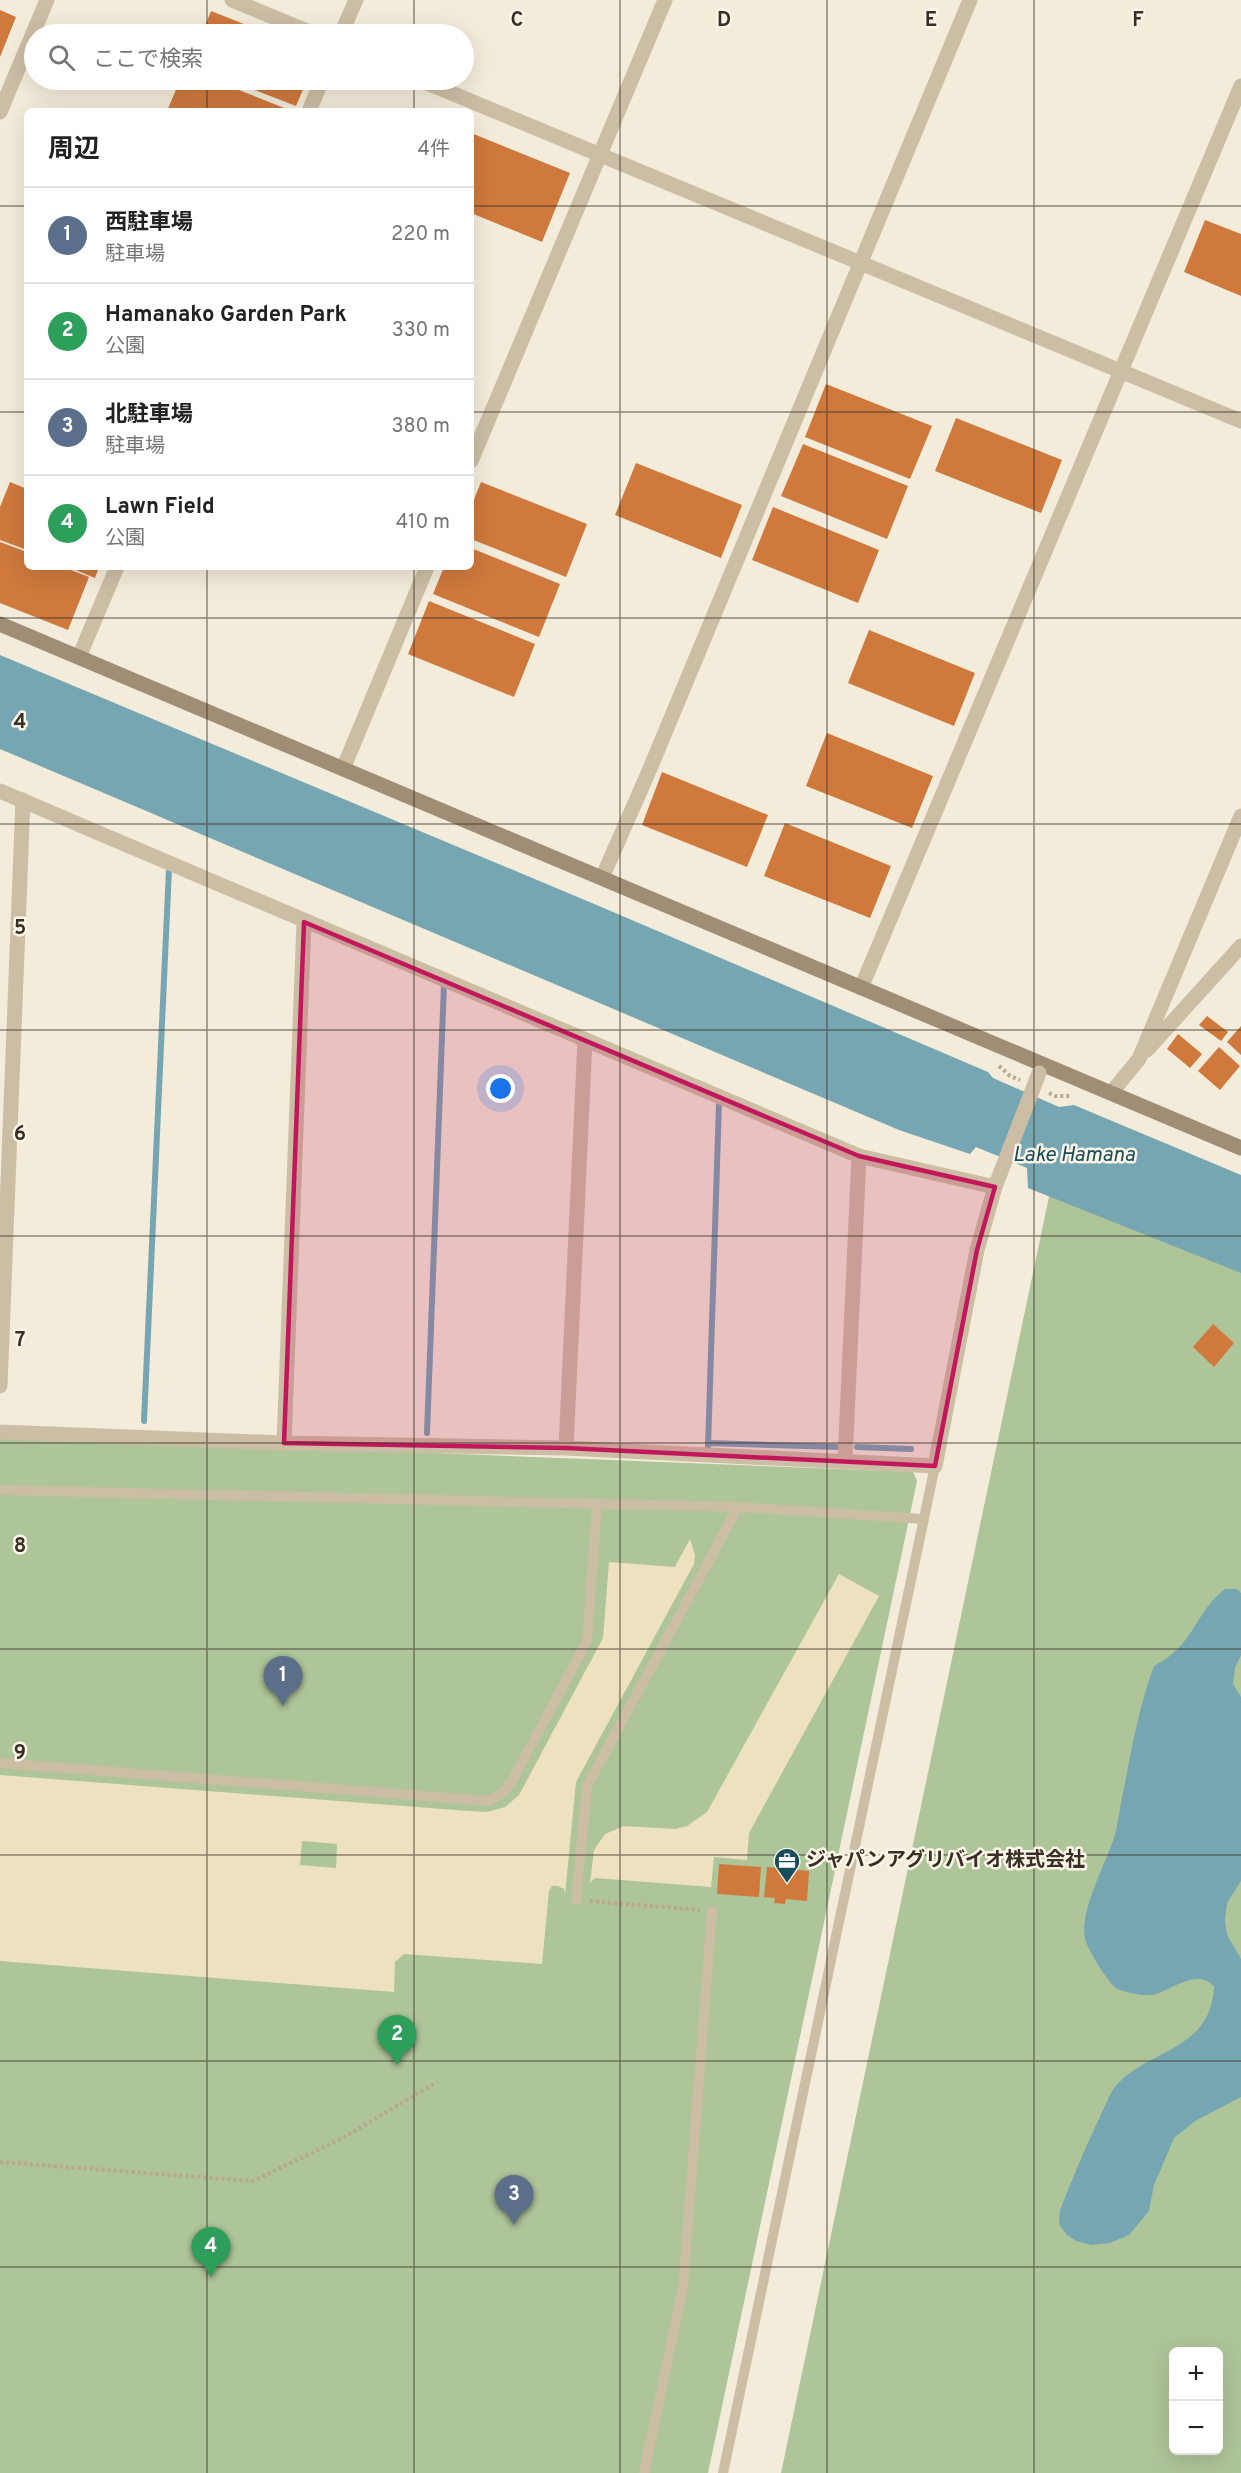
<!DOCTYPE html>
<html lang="ja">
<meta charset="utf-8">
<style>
body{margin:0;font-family:Overpass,"Noto Sans JP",sans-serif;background:#f6f6f6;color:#222}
.controls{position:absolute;right:18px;bottom:18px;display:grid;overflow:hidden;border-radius:9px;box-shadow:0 6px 24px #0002}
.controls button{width:54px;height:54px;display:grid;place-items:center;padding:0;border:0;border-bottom:2px solid #e0e0e0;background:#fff;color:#222;font:30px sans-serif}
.you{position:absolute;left:501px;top:1089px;width:21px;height:21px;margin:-15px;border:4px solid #fff;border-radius:50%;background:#1a73e8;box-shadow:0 0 0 9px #1a73e833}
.badge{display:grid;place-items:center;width:39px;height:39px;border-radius:50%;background:#0f766e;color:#fff;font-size:20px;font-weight:700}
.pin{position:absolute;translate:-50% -50px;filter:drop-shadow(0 2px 3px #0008)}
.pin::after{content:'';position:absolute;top:32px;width:21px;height:18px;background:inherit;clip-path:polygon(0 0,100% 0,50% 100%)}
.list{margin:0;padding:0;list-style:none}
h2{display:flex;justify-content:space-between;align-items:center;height:78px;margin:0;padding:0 24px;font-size:26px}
h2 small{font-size:20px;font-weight:400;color:#767676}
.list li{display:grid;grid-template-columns:39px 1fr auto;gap:18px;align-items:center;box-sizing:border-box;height:96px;padding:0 24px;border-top:2px solid #e0e0e0}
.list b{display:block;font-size:22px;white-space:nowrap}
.list p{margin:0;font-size:20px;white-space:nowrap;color:#767676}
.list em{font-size:20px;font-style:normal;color:#767676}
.icon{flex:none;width:33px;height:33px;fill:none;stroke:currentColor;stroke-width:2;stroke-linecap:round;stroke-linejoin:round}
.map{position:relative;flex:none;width:1241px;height:2473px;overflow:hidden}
.search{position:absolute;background:#fff;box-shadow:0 6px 24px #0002;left:24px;top:24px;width:450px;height:66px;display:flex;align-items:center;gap:15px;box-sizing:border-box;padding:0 21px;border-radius:33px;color:#767676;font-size:22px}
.panel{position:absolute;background:#fff;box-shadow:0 6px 24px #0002;left:24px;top:108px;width:450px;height:462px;border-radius:9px}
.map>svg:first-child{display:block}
</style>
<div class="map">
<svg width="1241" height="2473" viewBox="0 0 1241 2473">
<rect width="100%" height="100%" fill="#f3ecda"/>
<path fill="#aec499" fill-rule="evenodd" d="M 1055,1168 L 1241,1241 L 1241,2473 L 781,2473 ZM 1174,2352 L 1218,2352 L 1218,2450 L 1174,2450 Z
M 0,1436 L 913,1472 L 917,1481 L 708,2473 L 0,2473 Z"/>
<path fill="#ede1c0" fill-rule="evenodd" d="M 690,1539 L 695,1555 L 694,1564 L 576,1782 L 565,1895 L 564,1889 L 558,1886 L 552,1886 L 549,1891 L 542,1964 L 404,1954 L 395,1962 L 394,1992 L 0,1961 L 0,1775 L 469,1811 L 487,1812 L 505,1807 L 519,1795 L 603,1638 L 609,1562 L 675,1567 ZM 302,1841 L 337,1844 L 336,1868 L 300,1865 Z
M 839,1574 L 879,1596 L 749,1833 L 747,1860 L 714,1857 L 711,1887 L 595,1878 L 590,1883 L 594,1850 L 605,1834 L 624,1826 L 675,1829 L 687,1826 L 707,1812 Z"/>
<path fill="#77a6b3" d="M 0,655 L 599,906 L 988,1072 L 993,1078 L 1059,1107 L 1074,1105 L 1241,1175 L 1241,1273 L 1028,1188 L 1027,1168 L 976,1147 L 970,1154 L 899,1130 L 0,749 Z
M 1225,1589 L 1237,1589 L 1241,1593 L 1241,1655 L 1235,1668 L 1233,1684 L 1241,1697 L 1241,1881 L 1227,1903 L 1225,1921 L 1227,1935 L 1241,1959 L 1241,2097 L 1195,2121 L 1174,2138 L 1154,2185 L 1149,2211 L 1129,2235 L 1110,2243 L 1091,2245 L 1076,2241 L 1066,2234 L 1059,2224 L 1060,2210 C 1072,2180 1084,2150 1098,2121 C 1103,2111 1107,2100 1112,2091 C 1141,2049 1212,2054 1214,1986 C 1195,1969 1176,1988 1156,1994 C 1144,1997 1126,1993 1116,1988 C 1108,1983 1086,1947 1085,1938 C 1079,1912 1106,1863 1114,1838 C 1118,1825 1119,1811 1122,1798 C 1131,1754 1138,1708 1154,1666 C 1196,1644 1193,1614 1225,1589 Z"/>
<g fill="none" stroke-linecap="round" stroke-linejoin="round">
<path stroke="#77a6b3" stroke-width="6" d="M 144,1421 L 169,869
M 427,1433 L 444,984
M 708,1443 L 840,1447
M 708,1447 L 719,1103
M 857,1447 L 911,1449"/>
</g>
<path fill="#cf793d" d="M 0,10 L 16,17 L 0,57 Z
M 211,11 L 269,34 L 202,34 Z
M 180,80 L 213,80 L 292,111 L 167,111 Z
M 229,80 L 307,80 L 296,106 Z
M 471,133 L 570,173 L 542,242 L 471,213 Z
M 1205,220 L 1241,234 L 1241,296 L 1184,272 Z
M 826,384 L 932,426 L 910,479 L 805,437 Z
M 956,418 L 1062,460 L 1041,513 L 935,471 Z
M 803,444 L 908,486 L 887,539 L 781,496 Z
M 636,463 L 742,505 L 721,558 L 615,515 Z
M 10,482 L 27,489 L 27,550 L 0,540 L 0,507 Z
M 481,482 L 587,524 L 566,577 L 471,539 L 471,507 Z
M 773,507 L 879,550 L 858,603 L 752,560 Z
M 0,542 L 27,552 L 27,567 L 63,567 L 89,577 L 68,630 L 0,603 Z
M 471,548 L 560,584 L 539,637 L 433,594 L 444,567 L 471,567 Z
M 68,567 L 99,567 L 95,578 Z
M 429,601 L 535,644 L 514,697 L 408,654 Z
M 869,630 L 975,673 L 954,726 L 848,683 Z
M 827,733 L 933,776 L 912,828 L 806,786 Z
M 662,772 L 768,815 L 747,867 L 642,825 Z
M 785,823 L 891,866 L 870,918 L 764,876 Z
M 1207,1016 L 1228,1032 L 1221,1041 L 1199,1025 Z
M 1241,1026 L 1241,1055 L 1227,1042 Z
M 1178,1034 L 1202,1054 L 1190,1068 L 1167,1049 Z
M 1219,1047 L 1240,1066 L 1220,1090 L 1198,1071 Z
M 1213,1324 L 1234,1343 L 1214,1367 L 1193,1347 Z
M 719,1864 L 761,1867 L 759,1897 L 717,1894 Z
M 767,1867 L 809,1871 L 807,1901 L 786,1899 L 785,1904 L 774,1903 L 775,1898 L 764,1897 Z"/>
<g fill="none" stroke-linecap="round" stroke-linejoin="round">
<path stroke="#b8a88f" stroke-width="4" stroke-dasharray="3 3" stroke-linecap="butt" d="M 999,1066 L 1010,1076 L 1020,1080
M 1049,1093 L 1055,1096 L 1071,1096
M 590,1901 L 700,1910
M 0,2162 L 253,2181 L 341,2139 L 437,2082"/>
<path stroke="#ccbea5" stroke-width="10" d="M 0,1490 L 738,1507 L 924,1519
M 0,1763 L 488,1801 L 502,1794 L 512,1781 L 587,1641 L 597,1504
M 576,1900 L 587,1786 L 738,1507
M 644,2473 L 683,2287 L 712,1911
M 723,2473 L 935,1466"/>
<path stroke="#ccbea5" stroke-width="15" d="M 232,0 L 314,34
M 341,34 L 356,0
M 420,80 L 1241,421
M 309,111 L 322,80
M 0,112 L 47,0
M 471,461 L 665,0
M 79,657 L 117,567
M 343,769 L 427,567
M 0,791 L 859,1156 L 995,1187 L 977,1250 L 935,1466 L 566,1448 L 284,1443 L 0,1432
M 602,878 L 649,771 L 970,0
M 861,988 L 1241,86
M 1147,1050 L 1241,946
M 1111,1093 L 1139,1059 L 1241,816
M 0,1386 L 23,800
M 284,1443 L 304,922
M 566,1448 L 585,1040
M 845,1461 L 859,1156"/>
<path stroke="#a08d76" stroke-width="15" d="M 0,624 L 1241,1148"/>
<path stroke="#ccbea5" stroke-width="15" d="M 995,1187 L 1039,1073"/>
</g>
<path fill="#c2185b" fill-opacity="0.2" stroke="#c2185b" stroke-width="4.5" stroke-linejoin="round" d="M 304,922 L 859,1156 L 995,1187 L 977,1250 L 935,1466 L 566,1448 L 284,1443 Z"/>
<path fill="none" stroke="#382f27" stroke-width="1.5" stroke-opacity="0.55" d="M 207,0 L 207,34M 414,0 L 414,34M 620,0 L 620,2473M 827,0 L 827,2473M 1034,0 L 1034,2473M 207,80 L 207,111M 414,80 L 414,111M 0,206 L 27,206M 471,206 L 1241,206M 0,412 L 27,412M 471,412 L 1241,412M 207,567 L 207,2473M 414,567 L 414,2473M 0,618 L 1241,618M 0,824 L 1241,824M 0,1030 L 1241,1030M 0,1236 L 1241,1236M 0,1443 L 1241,1443M 0,1649 L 1241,1649M 0,1855 L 1241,1855M 0,2061 L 1241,2061M 0,2267 L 1241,2267"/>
<defs>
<g id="office-pin" transform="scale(1.35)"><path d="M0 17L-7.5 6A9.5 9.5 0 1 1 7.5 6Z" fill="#194c5c" stroke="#fbf5e7"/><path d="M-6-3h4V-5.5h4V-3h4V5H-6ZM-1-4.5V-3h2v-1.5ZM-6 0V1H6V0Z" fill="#fff"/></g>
</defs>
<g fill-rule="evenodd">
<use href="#office-pin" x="787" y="1861"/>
</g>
<g text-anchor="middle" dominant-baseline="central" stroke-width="5" stroke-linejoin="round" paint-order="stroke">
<g font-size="20" font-weight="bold" fill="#382f27" stroke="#fbf5e7" text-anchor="start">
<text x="806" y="1861">ジャパンアグリバイオ株式会社</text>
</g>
<g font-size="21" font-style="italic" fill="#194c5c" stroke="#fbf5e7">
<text x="1074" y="1155">Lake Hamana</text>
</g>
</g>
<g font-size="20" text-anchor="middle" font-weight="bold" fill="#382f27" stroke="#fbf5e7" stroke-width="5" stroke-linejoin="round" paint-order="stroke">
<text x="517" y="26">C</text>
<text x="724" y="26">D</text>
<text x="931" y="26">E</text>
<text x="1138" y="26">F</text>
<text x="20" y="728">4</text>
<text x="20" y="934">5</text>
<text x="20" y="1140">6</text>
<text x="20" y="1346">7</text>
<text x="20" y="1552">8</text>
<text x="20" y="1759">9</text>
</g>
</svg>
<div class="controls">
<button>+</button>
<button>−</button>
</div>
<div class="you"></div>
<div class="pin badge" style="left:283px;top:1706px;background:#5c6f8a">1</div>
<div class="pin badge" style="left:397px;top:2065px;background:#2e9e5b">2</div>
<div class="pin badge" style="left:514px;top:2225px;background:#5c6f8a">3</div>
<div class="pin badge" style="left:211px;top:2277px;background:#2e9e5b">4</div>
<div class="search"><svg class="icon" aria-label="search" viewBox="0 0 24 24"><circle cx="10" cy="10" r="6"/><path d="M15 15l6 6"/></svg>ここで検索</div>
<section class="panel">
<h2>周辺<small>4件</small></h2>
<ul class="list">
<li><span class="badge" style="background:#5c6f8a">1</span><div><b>西駐車場</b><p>駐車場</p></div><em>220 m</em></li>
<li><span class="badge" style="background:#2e9e5b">2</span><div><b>Hamanako Garden Park</b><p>公園</p></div><em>330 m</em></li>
<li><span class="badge" style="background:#5c6f8a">3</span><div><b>北駐車場</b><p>駐車場</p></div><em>380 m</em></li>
<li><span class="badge" style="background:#2e9e5b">4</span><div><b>Lawn Field</b><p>公園</p></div><em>410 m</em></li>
</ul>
</section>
</div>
